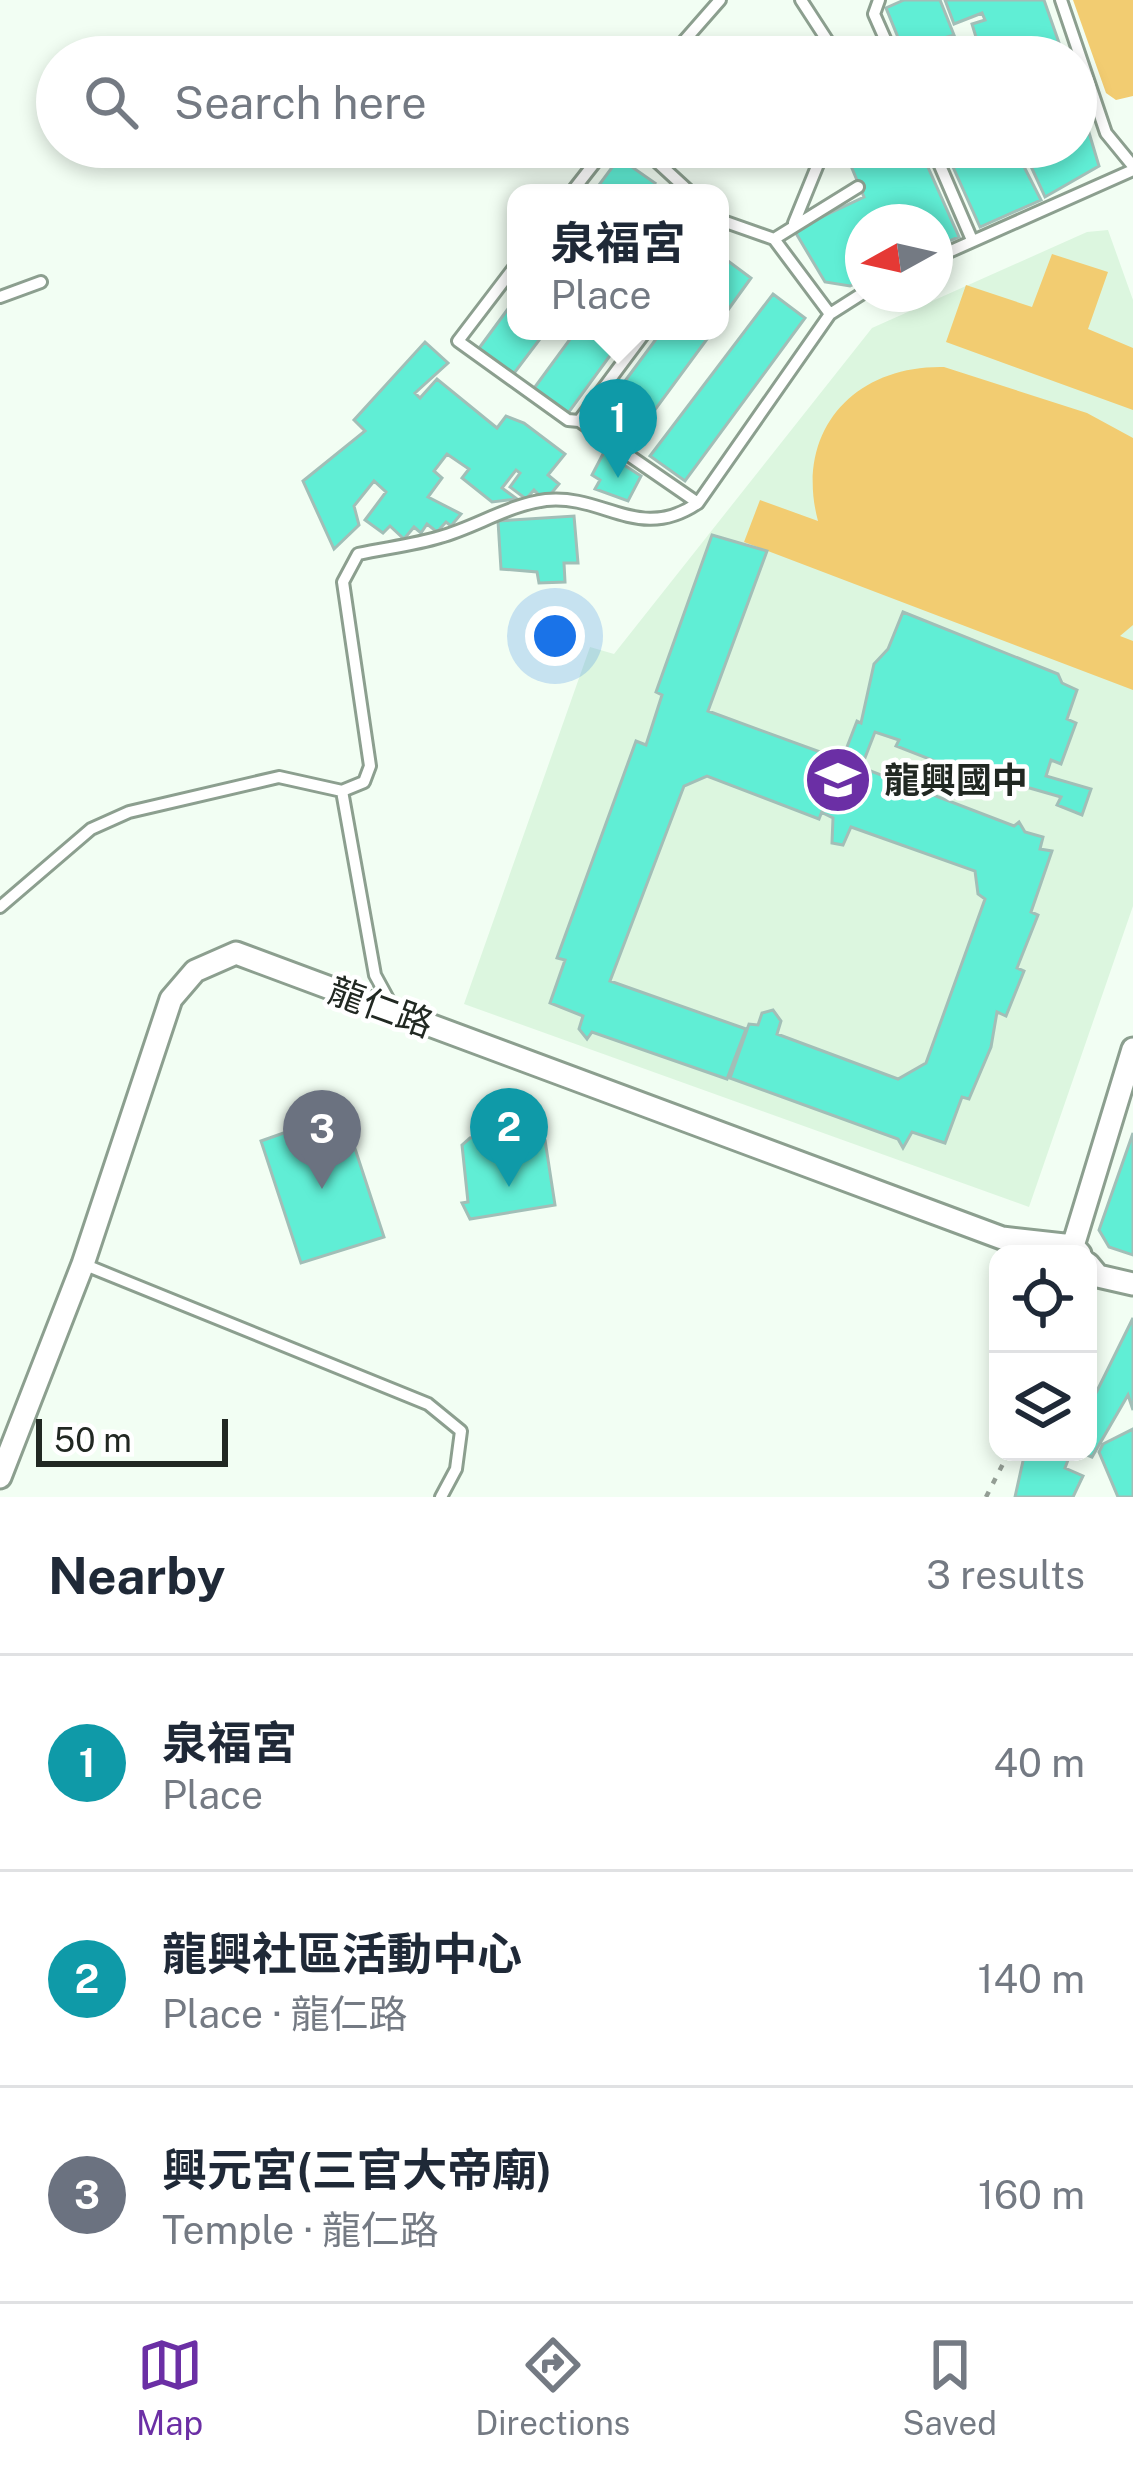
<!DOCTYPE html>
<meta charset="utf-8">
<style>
body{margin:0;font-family:"Public Sans","Noto Sans TC",sans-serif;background:#f2f2f3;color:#1f2937}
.controls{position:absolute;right:36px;bottom:36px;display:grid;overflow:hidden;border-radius:24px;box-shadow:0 6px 18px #0003}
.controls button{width:108px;height:108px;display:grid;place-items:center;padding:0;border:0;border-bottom:3px solid #e0e1e3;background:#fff;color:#1f2937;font:60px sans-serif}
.compass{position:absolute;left:845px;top:204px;width:108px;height:108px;border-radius:50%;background:#fff;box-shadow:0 6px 18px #0003;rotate:262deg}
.scale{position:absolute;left:36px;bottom:30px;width:192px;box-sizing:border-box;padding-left:12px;border:6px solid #212822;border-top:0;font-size:33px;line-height:42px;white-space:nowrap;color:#212822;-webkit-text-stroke:9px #fff;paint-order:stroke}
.you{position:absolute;left:555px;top:636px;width:42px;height:42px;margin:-30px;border:9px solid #fff;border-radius:50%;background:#1a73e8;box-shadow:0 0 0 18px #1a73e833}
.badge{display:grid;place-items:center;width:78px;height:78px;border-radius:50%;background:#6b2fa5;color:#fff;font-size:39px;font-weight:700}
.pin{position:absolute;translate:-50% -99px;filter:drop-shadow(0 3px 6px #0008)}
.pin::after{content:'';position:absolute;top:63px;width:42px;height:36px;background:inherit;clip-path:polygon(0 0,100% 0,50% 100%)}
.popup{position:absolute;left:507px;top:184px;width:222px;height:156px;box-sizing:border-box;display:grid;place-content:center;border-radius:24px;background:#fff;filter:drop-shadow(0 3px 9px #0005);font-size:39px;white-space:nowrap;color:#747a83}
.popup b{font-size:45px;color:#1f2937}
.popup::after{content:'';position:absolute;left:50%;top:100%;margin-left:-24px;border:24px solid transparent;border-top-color:#fff}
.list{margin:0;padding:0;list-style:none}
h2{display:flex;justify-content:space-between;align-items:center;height:156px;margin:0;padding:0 48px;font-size:51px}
h2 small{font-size:39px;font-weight:400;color:#747a83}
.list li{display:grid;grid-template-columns:78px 1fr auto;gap:36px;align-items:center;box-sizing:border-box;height:216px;padding:0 48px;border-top:3px solid #e0e1e3}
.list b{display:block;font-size:45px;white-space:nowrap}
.list p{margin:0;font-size:39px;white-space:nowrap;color:#747a83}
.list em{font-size:39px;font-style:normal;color:#747a83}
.icon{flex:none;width:66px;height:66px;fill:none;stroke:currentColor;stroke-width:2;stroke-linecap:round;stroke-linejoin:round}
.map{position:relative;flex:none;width:1133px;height:1497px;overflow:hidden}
.search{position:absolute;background:#fff;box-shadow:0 6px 18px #0003;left:36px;right:36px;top:36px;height:132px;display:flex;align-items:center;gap:30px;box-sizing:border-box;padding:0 42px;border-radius:66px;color:#747a83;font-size:45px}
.sheet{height:804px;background:#fff}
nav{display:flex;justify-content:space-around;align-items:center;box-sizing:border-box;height:168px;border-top:3px solid #e0e1e3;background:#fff;font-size:33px;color:#747a83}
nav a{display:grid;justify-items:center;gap:6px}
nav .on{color:#6b2fa5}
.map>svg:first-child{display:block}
</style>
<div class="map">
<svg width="1133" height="1497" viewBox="0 0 1133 1497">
<rect width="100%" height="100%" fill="#f2fef3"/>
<path fill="#dcf6df" d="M 1108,230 L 1133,300 L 1133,906 L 1029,1207 L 464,1004 L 590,647 L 614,654 L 872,328 L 1087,232 Z"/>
<path fill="#f2cc71" d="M 1073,0 L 1133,0 L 1133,96 L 1116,100 L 1106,93 Z
M 1052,254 L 1108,272 L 1088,329 L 1133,348 L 1133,410 L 946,342 L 966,285 L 1032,307 Z
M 944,367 L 1087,413 L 1133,438 L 1133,625 L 1120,636 L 1133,641 L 1133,690 L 744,542 L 760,500 L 818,521 C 794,431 854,365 944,367 Z"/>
<path fill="#60eed5" stroke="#a2beb7" stroke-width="3" d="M 904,0 L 940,0 L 954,35 L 944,38 L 951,53 L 969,46 L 974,57 L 906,57 L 886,8 Z
M 945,0 L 1044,0 L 1064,57 L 982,57 L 972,24 L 985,20 L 982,13 L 954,24 Z
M 1076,89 L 1099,166 L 1045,197 L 1022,147 L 1076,147 Z
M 887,147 L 919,147 L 959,237 L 935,247 L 935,222 L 863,222 L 863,280 L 850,286 L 825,282 L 794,230 L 864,197 L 851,166 Z
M 944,147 L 1014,147 L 1041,200 L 980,227 Z
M 619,158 L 655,183 L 648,193 L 593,193 Z
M 720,255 L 751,278 L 720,321 Z
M 773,294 L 805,318 L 685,481 L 650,456 Z
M 516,298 L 516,331 L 546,331 L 512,376 L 477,351 Z
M 576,331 L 628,331 L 566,416 L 532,391 Z
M 662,331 L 713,331 L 632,441 L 599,416 Z
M 425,342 L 448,363 L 415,393 L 420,398 L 437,379 L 497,428 L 506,416 L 524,423 L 565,454 L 548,475 L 559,484 L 550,495 L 541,497 L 534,490 L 526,499 L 510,487 L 520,473 L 516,470 L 502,488 L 517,499 L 492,502 L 462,478 L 469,469 L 447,454 L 434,471 L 442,478 L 428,497 L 461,514 L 451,526 L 446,522 L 437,532 L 427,524 L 421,533 L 414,527 L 404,539 L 390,526 L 383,533 L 365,520 L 386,492 L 374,481 L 354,506 L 359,525 L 334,549 L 303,481 L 365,431 L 354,420 Z
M 604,452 L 641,476 L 628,501 L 595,489 L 600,480 L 592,475 Z
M 574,516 L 578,563 L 564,563 L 565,582 L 539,583 L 537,572 L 501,569 L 498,521 Z
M 712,535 L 767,551 L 708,711 L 842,760 L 819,819 L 707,776 L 684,786 L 610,981 L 746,1029 L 727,1079 L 592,1032 L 587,1039 L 579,1029 L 583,1016 L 550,1003 L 565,960 L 557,958 L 636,741 L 646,745 L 662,695 L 656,692 Z
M 903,612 L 1058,674 L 1062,683 L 1077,690 L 1067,719 L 1076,723 L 1061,764 L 1051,760 L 1046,776 L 1091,789 L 1082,815 L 1057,805 L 1061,797 L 1012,783 L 1009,790 L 896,746 L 899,740 L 875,732 L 861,768 L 842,760 L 857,721 L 861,723 L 874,664 L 888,649 Z
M 842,760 L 1014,826 L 1019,822 L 1025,832 L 1043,837 L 1040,849 L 1052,851 L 1031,912 L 1038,915 L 1017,968 L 1024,971 L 1006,1016 L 997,1012 L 991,1047 L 969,1099 L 962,1097 L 945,1143 L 912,1132 L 903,1148 L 898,1139 L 730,1078 L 749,1024 L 758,1025 L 762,1013 L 773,1010 L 781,1021 L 777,1034 L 898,1079 L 926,1063 L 985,899 L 978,894 L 975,871 L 851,827 L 843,845 L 832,843 L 833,818 L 823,813 Z
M 343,1112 L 384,1237 L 301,1263 L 261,1141 Z
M 536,1126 L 545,1140 L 555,1205 L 470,1219 L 462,1203 L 468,1202 L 462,1145 L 470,1138 Z
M 1133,1133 L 1133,1255 L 1109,1247 L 1099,1230 Z
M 1133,1318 L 1133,1410 L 1128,1395 L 1092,1457 L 1080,1452 L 1088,1452 L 1088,1394 L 1094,1397 Z
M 1133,1429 L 1133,1497 L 1118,1497 L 1099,1452 L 1103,1444 Z
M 1025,1452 L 1071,1452 L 1065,1468 L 1083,1476 L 1073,1497 L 1015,1497 Z"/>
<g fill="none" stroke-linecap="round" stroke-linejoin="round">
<g stroke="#8c9f8f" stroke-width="16">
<path id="lane" d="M 801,0 L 838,57
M 879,0 L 874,14 L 893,57
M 1061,0 L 1106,133 L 1133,166
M 670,57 L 720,0
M 641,147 L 691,193
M 932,147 L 972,240
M 571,193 L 607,147
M 720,220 L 774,239 L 830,314
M 794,223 L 825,147
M 774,239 L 858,187
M 935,258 L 1133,170
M 516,265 L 458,341 L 568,420 L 579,421 L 698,503
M 0,297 L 41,282
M 579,421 L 646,331
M 342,791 L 375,975 L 393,1008
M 0,907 L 91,829 L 129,812 L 279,777 L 342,791 L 364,782 L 370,766 L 343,582 L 358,554 C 385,548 414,545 440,537 C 476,527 508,505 546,500 C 604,494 639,543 698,503 L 830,314 L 863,293
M 83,1264 L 428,1404 L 461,1431 L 456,1469 L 441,1497"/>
</g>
<g stroke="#8c9f8f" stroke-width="27">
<path id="street" d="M 1073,1246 L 1133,1049
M 1088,1264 L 1098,1276 L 1133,1284
M 0,1477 L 83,1264 L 171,999 L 195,971 L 236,953 L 1002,1238 L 1073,1246 L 1080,1254"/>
</g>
<path stroke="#949e95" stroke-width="4.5" stroke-dasharray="6 9" stroke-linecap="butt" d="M 986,1497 L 1009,1452"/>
<use href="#lane" stroke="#fff" stroke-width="10"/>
<use href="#street" stroke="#fff" stroke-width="21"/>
</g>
<defs>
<g id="school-disc" transform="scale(3.45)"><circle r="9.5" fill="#6b2fa5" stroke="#fff"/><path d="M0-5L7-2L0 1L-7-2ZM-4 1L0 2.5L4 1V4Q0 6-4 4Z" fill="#fff"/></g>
</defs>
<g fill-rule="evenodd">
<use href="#school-disc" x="838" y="780"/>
</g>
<g text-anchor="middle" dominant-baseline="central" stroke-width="9" stroke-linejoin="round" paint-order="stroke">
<g font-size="36" font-weight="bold" fill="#212822" stroke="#fff" text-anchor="start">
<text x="884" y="780">龍興國中</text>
</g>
<g font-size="36" fill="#212822" stroke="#fff">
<text transform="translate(381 1007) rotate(20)">龍仁路</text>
</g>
</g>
</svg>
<div class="controls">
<button><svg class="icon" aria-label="locate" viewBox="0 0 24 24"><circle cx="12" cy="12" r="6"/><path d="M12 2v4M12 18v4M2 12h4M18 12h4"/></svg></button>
<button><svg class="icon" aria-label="layers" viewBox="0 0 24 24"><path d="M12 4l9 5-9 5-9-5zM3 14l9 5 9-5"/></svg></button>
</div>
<svg class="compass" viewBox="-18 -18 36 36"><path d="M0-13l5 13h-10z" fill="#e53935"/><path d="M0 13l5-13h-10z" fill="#747a83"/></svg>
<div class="scale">50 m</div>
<div class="you"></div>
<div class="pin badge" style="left:618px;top:478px;background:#0f9aa8">1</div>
<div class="popup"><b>泉福宮</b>Place</div>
<div class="pin badge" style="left:509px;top:1187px;background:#0f9aa8">2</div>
<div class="pin badge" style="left:322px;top:1189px;background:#6b7280">3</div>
<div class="search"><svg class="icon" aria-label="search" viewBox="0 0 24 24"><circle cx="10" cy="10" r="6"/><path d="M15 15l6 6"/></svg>Search here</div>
</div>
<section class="sheet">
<h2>Nearby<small>3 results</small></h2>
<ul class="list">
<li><span class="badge" style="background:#0f9aa8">1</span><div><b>泉福宮</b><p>Place</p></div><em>40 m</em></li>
<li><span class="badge" style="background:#0f9aa8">2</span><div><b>龍興社區活動中心</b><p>Place · 龍仁路</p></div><em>140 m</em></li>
<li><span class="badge" style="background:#6b7280">3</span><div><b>興元宮(三官大帝廟)</b><p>Temple · 龍仁路</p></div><em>160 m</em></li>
</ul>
</section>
<nav>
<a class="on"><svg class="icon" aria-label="map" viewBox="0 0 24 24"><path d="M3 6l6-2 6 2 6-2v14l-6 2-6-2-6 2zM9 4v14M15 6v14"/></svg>Map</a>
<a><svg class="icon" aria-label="directions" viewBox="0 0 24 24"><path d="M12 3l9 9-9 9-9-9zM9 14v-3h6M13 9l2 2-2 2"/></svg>Directions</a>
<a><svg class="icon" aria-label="saved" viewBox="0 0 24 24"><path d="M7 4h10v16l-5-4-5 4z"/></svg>Saved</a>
</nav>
